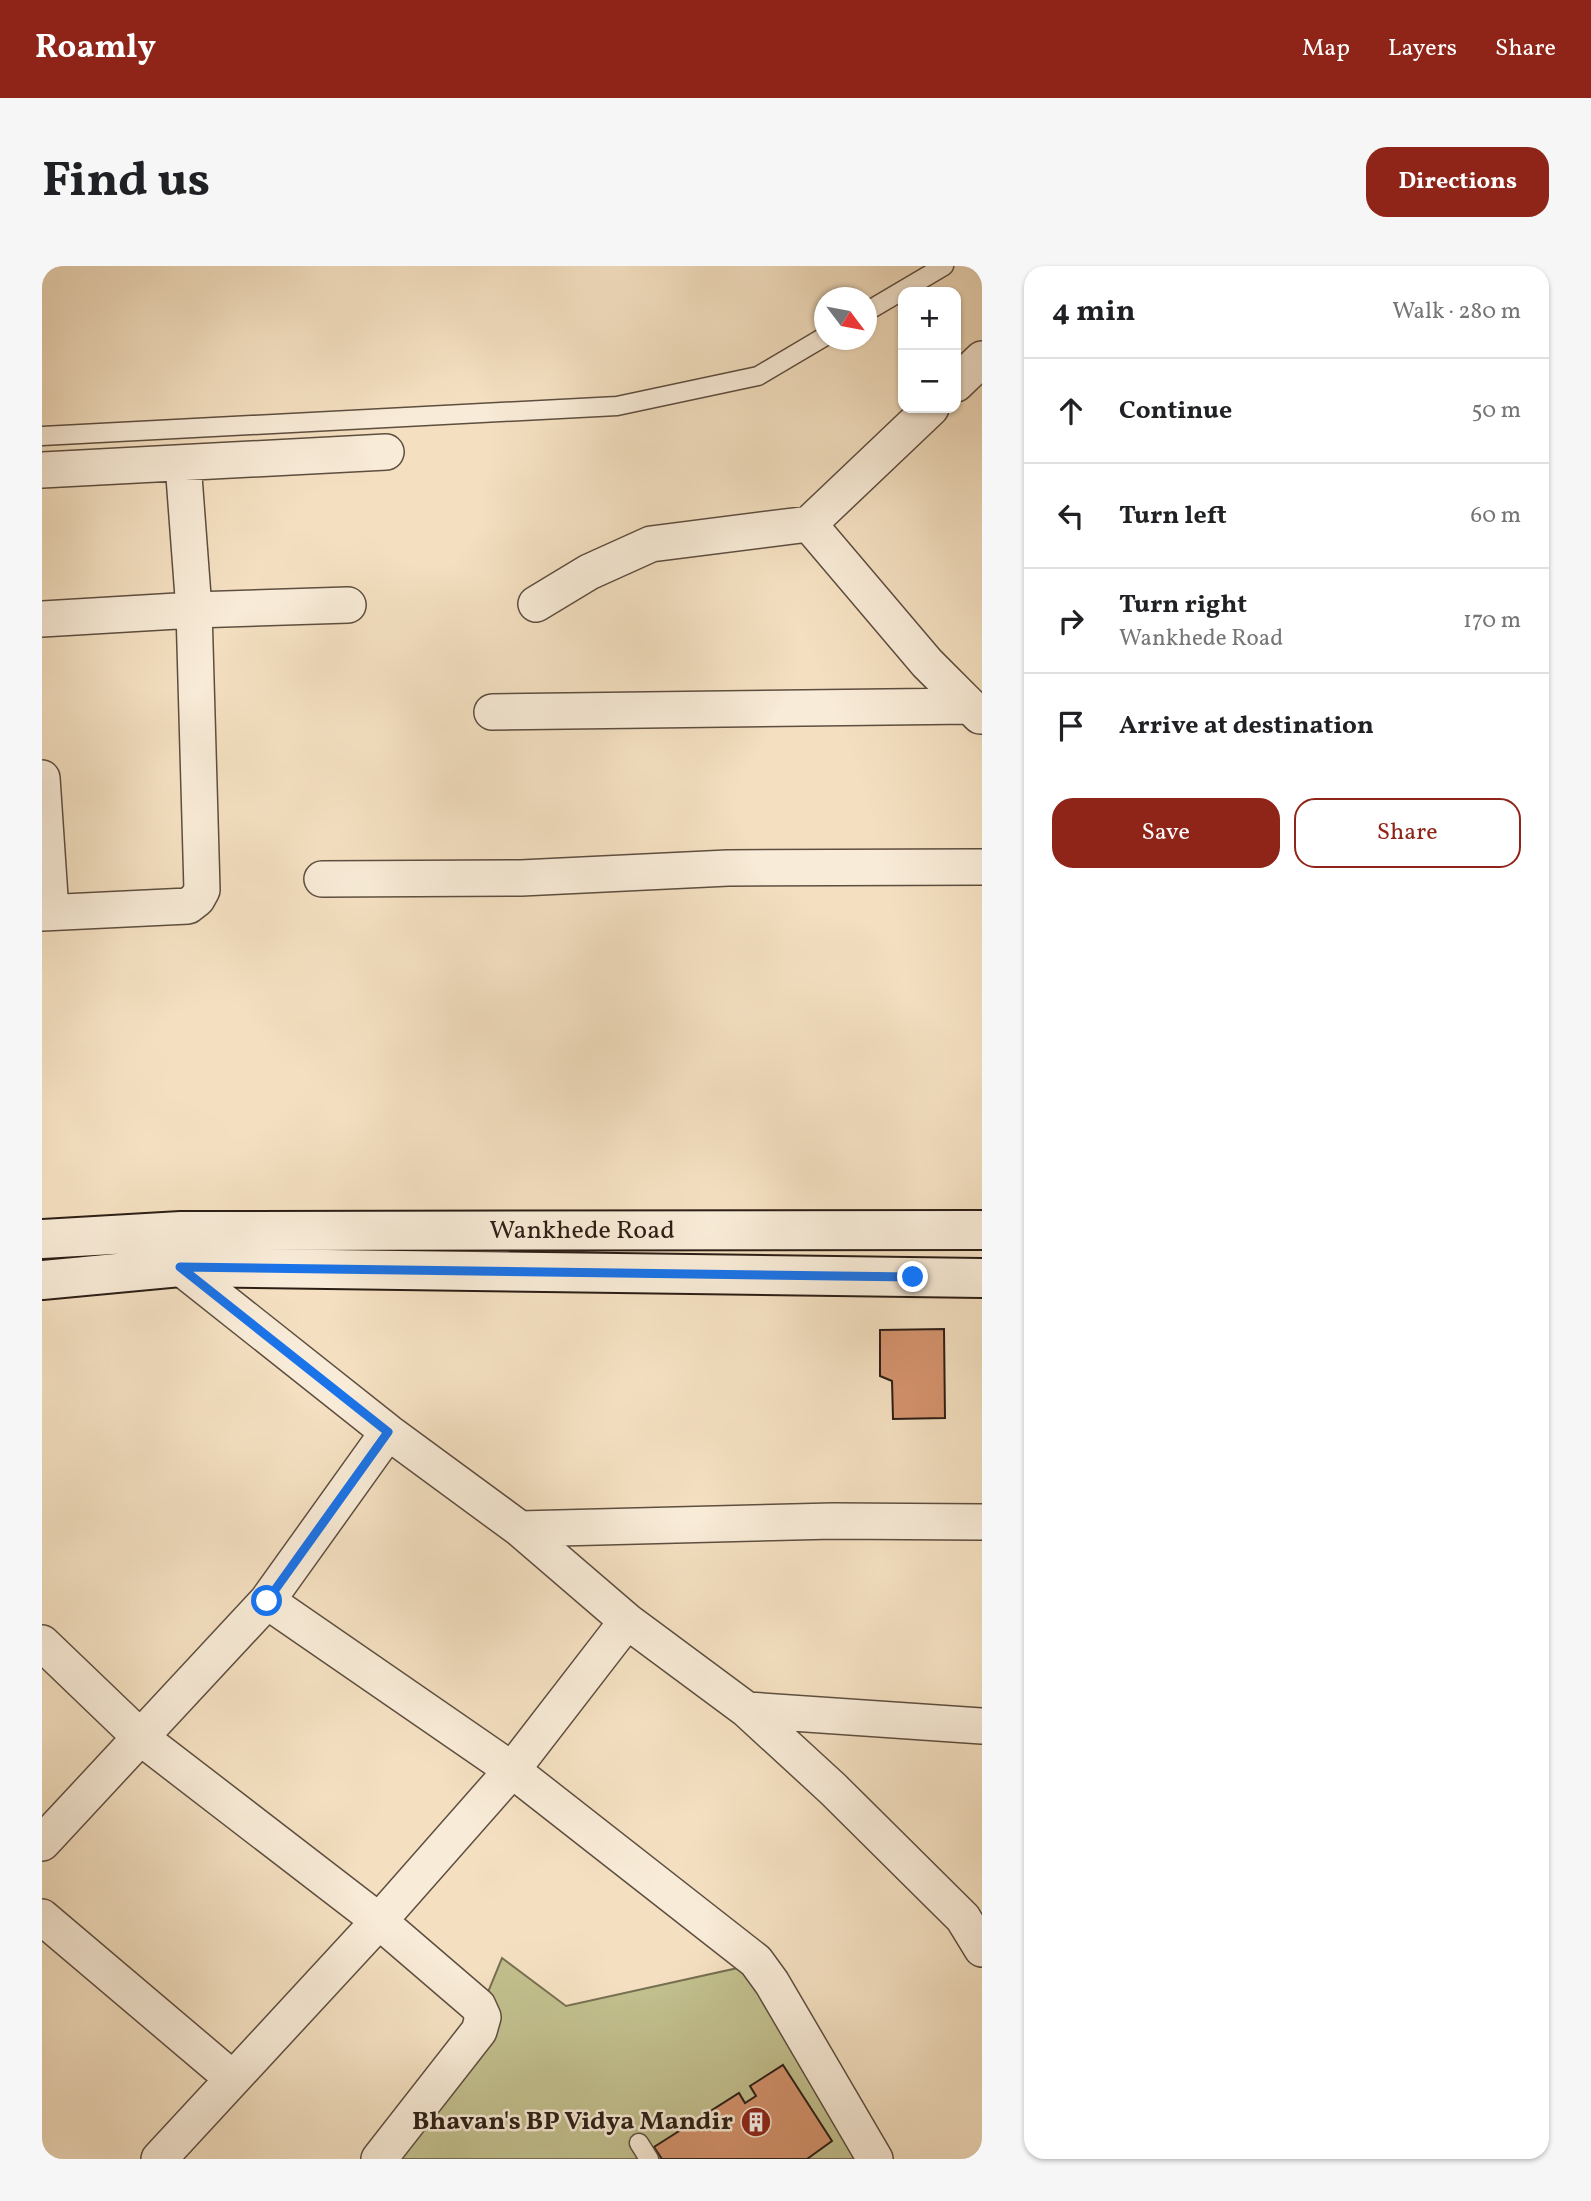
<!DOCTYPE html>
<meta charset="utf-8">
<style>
body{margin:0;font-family:Vollkorn,serif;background:#f6f6f6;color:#202124}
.controls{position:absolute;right:21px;top:21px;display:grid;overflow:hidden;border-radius:14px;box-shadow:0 2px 5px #0004}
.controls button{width:63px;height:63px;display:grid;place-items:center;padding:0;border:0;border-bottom:2px solid #e0e0e0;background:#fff;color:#202124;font:35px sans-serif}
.compass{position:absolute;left:772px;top:21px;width:63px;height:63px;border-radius:50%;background:#fff;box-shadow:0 2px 5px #0004;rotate:122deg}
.stop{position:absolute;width:21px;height:21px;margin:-16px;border:5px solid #1a73e8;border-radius:50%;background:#fff}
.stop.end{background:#1a73e8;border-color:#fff;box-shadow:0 2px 7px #0008}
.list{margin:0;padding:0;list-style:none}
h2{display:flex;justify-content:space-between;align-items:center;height:91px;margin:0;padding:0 28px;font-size:30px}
h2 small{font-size:23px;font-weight:400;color:#757577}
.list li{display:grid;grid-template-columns:46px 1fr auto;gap:21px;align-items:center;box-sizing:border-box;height:105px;padding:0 28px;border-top:2px solid #e0e0e0}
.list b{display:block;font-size:26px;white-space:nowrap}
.list p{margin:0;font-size:23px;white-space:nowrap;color:#757577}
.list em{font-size:23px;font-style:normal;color:#757577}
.actions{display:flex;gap:14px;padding:21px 28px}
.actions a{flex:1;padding:16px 0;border:2px solid #8f2418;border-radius:21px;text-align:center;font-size:24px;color:#8f2418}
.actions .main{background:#8f2418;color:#fff}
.icon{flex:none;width:38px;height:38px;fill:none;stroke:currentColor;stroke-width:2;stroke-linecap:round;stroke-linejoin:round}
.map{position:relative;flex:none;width:940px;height:1893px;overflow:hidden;border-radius:21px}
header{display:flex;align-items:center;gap:42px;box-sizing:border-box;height:98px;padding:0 35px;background:#8f2418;color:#fff}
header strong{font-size:33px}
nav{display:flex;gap:38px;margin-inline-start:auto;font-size:24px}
.intro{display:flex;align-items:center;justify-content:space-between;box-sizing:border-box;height:168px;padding:0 42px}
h1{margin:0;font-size:49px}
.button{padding:18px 32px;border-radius:21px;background:#8f2418;color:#fff;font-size:24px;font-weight:700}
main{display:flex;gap:42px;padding:0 42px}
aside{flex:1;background:#fff;border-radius:21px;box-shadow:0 2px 5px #0004}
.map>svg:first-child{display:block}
</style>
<header>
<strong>Roamly</strong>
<nav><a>Map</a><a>Layers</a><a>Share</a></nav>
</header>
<div class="intro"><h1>Find us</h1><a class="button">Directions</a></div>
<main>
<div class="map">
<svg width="940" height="1893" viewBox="0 0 940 1893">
<rect width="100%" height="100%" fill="#f4e0c1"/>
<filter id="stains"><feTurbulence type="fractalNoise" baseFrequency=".00286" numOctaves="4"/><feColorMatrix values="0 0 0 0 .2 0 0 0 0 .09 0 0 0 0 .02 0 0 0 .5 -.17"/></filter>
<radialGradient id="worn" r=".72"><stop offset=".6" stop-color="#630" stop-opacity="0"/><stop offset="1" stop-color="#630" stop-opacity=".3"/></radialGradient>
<path fill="#c2c08e" stroke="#776f52" stroke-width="2" d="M 460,1692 L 524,1740 L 705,1700 L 832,1893 L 332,1893 L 416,1799 Z"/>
<path fill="#d5936e" stroke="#2c1e15" stroke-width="2" d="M 902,1063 L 903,1152 L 851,1153 L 850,1115 L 838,1110 L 838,1064 Z
M 741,1799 L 790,1875 L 765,1893 L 620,1893 L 612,1881 L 697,1827 L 703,1837 L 714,1830 L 708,1820 Z"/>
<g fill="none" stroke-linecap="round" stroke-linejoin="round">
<g stroke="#5e4e40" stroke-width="21">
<path id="service" d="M 824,46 L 902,0
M 0,170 L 575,140 L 716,110 L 782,71
M 597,1877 L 607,1893"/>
</g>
<g stroke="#5e4e40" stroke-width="38">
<path id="minor" d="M 914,118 L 940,93
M 0,204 L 344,186
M 767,258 L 885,397 L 938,450
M 494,338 L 547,306 L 609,278 L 767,258 L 889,142
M 0,353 L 152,344 L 306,339
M 450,446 L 928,440
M 0,512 L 9,646
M 280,613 L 479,612 L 686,602 L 940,601
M 0,647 L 146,640 L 155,633 L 160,624 L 152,344 L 141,197
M 138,986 L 138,1001 L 346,1166
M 585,1355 L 705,1444 L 940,1460
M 0,1377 L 98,1471 L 337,1655 L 436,1740 L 441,1751 L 437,1765 L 337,1893
M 705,1444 L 791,1523 L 921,1652 L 940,1683
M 0,1577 L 225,1335
M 0,1651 L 191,1813
M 117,1893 L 337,1655 L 470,1504 L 225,1335 L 346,1166 L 478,1263
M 833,1893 L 730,1717 L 714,1695 L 470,1504 L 585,1355 L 478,1263 L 791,1255 L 940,1256"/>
</g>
<g stroke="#2c1e15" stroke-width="42">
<path id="secondary" d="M 0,973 L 139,965 L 940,964
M 0,1014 L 138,1001 L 940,1012"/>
</g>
<use href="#service" stroke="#f8ebd7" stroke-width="18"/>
<use href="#minor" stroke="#f8ebd7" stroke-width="35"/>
<use href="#secondary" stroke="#f8ebd7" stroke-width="38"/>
</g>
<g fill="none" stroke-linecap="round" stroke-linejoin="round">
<path stroke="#1a73e8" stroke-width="9" d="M 225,1335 L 346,1166 L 138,1001 L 871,1011"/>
</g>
<defs>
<g id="building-disc" transform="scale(1.575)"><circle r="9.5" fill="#8f2418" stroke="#f8ebd7"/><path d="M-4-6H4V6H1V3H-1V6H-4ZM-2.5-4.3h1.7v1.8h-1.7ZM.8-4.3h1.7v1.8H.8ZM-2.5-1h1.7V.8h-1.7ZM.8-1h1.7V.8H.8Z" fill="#fff"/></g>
</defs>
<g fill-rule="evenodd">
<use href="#building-disc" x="714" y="1856"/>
</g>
<g text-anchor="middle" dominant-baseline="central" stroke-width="5" stroke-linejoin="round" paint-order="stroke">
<g font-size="26" fill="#2c1e15" stroke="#f8ebd7">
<text x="540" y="965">Wankhede Road</text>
</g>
<g font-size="26" font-weight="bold" fill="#2c1e15" stroke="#f8ebd7" text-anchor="end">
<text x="691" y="1856">Bhavan's BP Vidya Mandir</text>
</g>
</g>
<rect width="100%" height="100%" filter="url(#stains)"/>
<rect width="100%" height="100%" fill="url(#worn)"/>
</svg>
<div class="controls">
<button>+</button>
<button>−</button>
</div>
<svg class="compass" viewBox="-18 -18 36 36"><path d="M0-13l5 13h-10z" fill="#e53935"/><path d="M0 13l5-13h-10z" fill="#757577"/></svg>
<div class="stop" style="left:225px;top:1335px"></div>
<div class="stop end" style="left:871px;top:1011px"></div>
</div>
<aside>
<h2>4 min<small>Walk · 280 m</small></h2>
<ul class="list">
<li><svg class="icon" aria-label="ahead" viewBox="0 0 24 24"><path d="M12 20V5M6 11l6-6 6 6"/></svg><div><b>Continue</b></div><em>50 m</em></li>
<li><svg class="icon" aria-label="left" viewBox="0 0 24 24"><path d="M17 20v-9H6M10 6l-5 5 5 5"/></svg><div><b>Turn left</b></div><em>60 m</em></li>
<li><svg class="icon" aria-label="right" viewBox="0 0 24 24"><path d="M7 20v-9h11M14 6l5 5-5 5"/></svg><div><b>Turn right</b><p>Wankhede Road</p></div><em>170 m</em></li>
<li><svg class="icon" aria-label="arrive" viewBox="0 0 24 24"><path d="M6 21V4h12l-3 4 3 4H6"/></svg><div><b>Arrive at destination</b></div></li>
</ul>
<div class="actions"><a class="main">Save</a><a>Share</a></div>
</aside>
</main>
